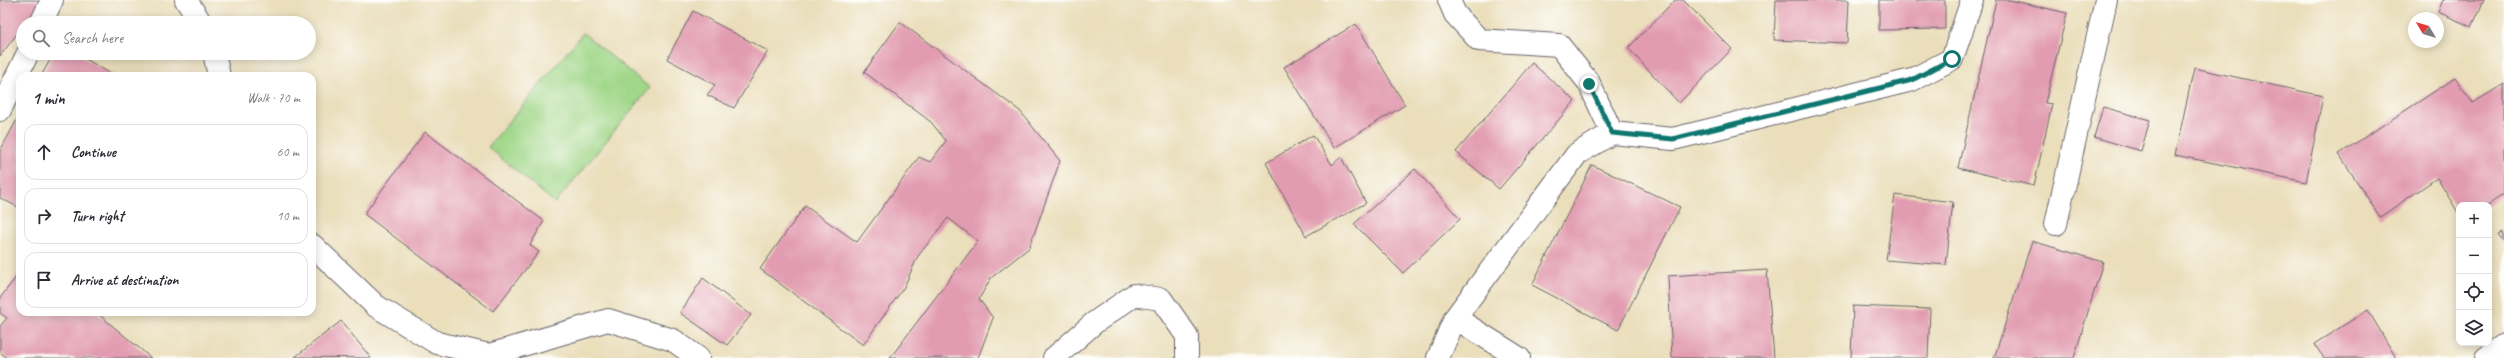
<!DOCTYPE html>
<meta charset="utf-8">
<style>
body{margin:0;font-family:Caveat,sans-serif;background:#f2f2f3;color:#2b2b33}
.controls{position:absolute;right:12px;bottom:12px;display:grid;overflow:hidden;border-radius:8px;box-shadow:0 2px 10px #0003}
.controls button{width:36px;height:36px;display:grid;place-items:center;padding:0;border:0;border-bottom:1px solid #e1e1e2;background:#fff;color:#2b2b33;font:20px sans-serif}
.compass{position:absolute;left:2408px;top:12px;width:36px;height:36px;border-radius:50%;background:#fff;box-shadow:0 2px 10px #0003;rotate:308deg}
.stop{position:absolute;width:12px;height:12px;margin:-9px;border:3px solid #0f766e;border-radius:50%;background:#fff}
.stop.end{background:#0f766e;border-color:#fff;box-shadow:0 1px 4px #0008}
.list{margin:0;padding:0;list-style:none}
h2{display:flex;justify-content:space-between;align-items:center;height:52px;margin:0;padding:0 16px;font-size:17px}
h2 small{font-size:13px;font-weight:400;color:#7c7c81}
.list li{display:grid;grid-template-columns:26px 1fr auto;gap:12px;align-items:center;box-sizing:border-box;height:56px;margin:0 8px 8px;padding:0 8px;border:1px solid #e1e1e2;border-radius:12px}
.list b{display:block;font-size:15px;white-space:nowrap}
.list em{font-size:13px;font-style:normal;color:#7c7c81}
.icon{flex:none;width:22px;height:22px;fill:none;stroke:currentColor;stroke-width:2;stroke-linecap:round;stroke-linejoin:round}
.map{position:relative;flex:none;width:2504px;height:358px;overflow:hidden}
.search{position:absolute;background:#fff;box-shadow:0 2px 10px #0003;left:16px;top:16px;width:300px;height:44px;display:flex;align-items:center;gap:10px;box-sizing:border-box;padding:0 14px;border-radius:22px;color:#7c7c81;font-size:15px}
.panel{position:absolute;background:#fff;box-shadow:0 2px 10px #0003;left:16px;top:72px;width:300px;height:244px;border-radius:12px}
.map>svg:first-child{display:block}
</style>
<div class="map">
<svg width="2504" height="358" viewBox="0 0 2504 358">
<rect width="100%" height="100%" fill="#fdfcf7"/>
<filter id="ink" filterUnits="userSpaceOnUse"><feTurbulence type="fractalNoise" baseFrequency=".025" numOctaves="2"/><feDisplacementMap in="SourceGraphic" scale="8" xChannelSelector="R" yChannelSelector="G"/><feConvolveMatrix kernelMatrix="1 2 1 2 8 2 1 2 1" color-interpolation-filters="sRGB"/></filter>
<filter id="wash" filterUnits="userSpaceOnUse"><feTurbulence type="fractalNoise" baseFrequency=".012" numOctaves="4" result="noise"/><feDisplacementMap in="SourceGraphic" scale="16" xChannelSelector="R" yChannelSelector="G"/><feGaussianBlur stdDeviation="0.9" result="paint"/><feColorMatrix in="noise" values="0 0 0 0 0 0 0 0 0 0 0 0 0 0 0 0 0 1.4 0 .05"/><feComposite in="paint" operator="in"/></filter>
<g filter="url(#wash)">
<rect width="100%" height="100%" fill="#eadebb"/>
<path fill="#a0d789" stroke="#617c62" d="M 583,33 L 650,88 L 555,203 L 488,147 Z"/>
<g id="blocks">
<path fill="#e29cb1" d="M 0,0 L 35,0 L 41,4 L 26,23 L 23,23 L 23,26 L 0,56 Z
M 1675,0 L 1683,0 L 1732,49 L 1679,103 L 1628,48 Z
M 1776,0 L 1849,0 L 1847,43 L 1774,40 Z
M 1879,0 L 1945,0 L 1945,29 L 1879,30 Z
M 1996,0 L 2010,0 L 2067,13 L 2045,103 L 2052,104 L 2034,186 L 1958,168 Z
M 2443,0 L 2484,0 L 2472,27 L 2438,12 Z
M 693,11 L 768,51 L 734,108 L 707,95 L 715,85 L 667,59 Z
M 900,22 L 1020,111 L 1060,161 L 1029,248 L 991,278 L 979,299 L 993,318 L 978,358 L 890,358 L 978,241 L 948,218 L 918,256 L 904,287 L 863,345 L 760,269 L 805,206 L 857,242 L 919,157 L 930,162 L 946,141 L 931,122 L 864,72 Z
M 1356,24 L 1405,105 L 1334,148 L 1284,67 Z
M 54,53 L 75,53 L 115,76 L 41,76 Z
M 1532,63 L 1575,101 L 1499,189 L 1456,152 Z
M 2194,68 L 2323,96 L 2306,182 L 2175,155 Z
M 2455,78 L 2473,103 L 2504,84 L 2504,194 L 2488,205 L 2459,205 L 2459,214 L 2437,178 L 2380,217 L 2339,154 Z
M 2103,107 L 2150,120 L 2141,151 L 2094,137 Z
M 20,114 L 20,208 L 0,198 L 0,151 Z
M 425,132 L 544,221 L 530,245 L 539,252 L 493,311 L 364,214 Z
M 1313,135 L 1332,165 L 1341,157 L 1366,203 L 1306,236 L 1266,163 Z
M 1592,165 L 1680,207 L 1618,330 L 1532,285 Z
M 1415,169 L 1460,219 L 1403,273 L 1354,224 Z
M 1895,195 L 1953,202 L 1946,265 L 1886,260 Z
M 2504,231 L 2504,241 L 2499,234 Z
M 2032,241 L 2103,262 L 2074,358 L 1994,358 Z
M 1767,270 L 1774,358 L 1672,358 L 1668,276 Z
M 20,272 L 20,312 L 96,312 L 151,358 L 7,358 L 0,352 L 0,326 L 7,318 L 0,313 L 0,298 Z
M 703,278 L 751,315 L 727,345 L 680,313 Z
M 1853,306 L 1930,309 L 1928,358 L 1851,358 Z
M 2368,310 L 2396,358 L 2324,358 L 2314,344 Z
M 341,321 L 371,358 L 295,357 Z"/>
</g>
</g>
<g filter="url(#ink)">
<use href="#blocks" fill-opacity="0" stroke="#686468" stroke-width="1"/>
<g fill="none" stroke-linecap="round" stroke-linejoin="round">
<g stroke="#686468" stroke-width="24">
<path id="lane" d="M 186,0 L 201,23
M 214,53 L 219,76
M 312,245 L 376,306 L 437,343 L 489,355 L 608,320 L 673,340 L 698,358"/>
</g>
<g stroke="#686468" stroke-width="24">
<path id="street" d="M 1449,0 L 1455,14 L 1479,40 L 1559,45 L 1589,83 L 1612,133
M 41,23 L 52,0
M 0,110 L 28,53
M 2056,224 L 2106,0
M 1455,318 L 1519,358
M 1054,358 L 1094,323 L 1134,295 L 1161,299 L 1187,336 L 1187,358
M 1438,358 L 1455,318 L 1577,154 L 1612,133 L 1673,139 L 1912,80 L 1952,59 L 1972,0
M 2486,358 L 2504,345"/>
</g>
<use href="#lane" stroke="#fff" stroke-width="22"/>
<use href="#street" stroke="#fff" stroke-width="22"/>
</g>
</g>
<g fill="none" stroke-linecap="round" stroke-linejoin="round" filter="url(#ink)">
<path stroke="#0f766e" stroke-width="5" d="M 1589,84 L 1612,133 L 1673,139 L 1912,80 L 1952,59"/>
</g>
</svg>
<div class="controls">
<button>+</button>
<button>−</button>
<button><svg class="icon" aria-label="locate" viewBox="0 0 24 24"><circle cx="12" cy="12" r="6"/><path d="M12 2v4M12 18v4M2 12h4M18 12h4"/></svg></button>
<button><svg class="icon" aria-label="layers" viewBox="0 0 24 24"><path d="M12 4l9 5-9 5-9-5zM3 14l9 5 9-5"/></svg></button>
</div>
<svg class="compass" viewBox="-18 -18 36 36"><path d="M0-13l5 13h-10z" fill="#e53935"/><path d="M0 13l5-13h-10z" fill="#7c7c81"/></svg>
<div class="stop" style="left:1952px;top:59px"></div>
<div class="stop end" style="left:1589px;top:84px"></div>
<div class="search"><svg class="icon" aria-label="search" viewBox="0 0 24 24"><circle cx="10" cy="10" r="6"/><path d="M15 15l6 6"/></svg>Search here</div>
<section class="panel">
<h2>1 min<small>Walk · 70 m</small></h2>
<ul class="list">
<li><svg class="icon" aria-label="ahead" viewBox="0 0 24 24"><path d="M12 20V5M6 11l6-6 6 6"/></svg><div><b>Continue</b></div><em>60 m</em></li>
<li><svg class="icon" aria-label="right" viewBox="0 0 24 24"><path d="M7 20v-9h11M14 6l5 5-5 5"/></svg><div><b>Turn right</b></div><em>10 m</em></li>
<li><svg class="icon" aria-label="arrive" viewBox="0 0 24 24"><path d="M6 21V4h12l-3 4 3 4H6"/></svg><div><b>Arrive at destination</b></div></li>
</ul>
</section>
</div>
